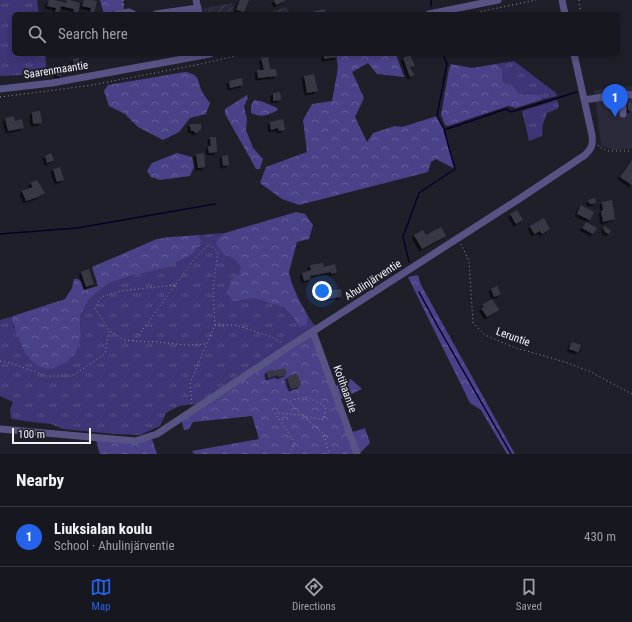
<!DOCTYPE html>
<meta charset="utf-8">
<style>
body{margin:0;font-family:"Roboto Condensed",sans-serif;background:#24242d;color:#f1f3f6}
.scale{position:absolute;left:12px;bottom:10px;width:79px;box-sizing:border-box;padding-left:4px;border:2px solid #f1f1f9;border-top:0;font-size:11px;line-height:14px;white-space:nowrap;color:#f1f1f9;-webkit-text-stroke:3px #1f1f2a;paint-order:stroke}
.you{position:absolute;left:322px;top:291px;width:14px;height:14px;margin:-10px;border:3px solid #fff;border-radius:50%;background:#1a73e8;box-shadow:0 0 0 6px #1a73e833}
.badge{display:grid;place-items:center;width:26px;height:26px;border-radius:50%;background:#2563eb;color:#fff;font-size:13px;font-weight:700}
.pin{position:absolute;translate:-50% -33px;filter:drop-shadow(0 1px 2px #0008)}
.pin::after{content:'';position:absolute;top:21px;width:14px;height:12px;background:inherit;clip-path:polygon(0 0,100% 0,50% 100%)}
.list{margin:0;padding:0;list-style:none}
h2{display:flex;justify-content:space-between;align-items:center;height:52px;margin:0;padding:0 16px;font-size:17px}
h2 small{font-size:13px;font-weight:400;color:#9e9fa5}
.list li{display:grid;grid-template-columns:26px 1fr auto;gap:12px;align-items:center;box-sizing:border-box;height:60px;padding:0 16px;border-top:1px solid #36363e}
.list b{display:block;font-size:15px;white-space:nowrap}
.list p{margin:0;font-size:13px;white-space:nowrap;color:#9e9fa5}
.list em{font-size:13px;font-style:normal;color:#9e9fa5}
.icon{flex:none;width:22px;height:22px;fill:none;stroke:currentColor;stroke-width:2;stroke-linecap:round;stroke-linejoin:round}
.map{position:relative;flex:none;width:632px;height:454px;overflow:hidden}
.search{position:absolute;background:#171720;box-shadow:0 2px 6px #0003;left:12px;right:12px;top:12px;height:44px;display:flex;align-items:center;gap:10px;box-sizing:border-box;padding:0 14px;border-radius:6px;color:#9e9fa5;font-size:15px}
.sheet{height:112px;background:#171720}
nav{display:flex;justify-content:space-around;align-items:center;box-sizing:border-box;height:56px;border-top:1px solid #36363e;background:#171720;font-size:11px;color:#9e9fa5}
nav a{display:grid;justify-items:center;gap:2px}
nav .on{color:#2563eb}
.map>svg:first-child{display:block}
</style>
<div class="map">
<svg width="632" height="454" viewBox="0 0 632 454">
<defs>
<pattern id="industrial-furrows" width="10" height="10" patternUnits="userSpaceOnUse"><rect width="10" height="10" fill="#2a2a3a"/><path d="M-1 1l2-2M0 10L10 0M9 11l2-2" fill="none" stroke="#3f3f4e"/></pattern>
<pattern id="grass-tufts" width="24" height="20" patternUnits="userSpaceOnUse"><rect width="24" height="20" fill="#3d3575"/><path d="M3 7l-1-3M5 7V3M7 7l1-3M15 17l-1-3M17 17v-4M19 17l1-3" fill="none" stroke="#5a5389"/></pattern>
<pattern id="forest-crowns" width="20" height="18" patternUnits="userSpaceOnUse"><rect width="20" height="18" fill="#4a4289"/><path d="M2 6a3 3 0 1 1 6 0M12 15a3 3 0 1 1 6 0" fill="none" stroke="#655e9a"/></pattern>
<filter id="shadow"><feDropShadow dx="-2.5" dy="2.5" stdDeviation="0" flood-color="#0009"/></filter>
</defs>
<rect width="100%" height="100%" fill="#1f1f2a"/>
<path fill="#2a2a3a" d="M 632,86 L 632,149 L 612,150 L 601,145 L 594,90 Z"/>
<path fill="url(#industrial-furrows)" d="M 232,3 L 234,12 L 235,14 L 203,14 L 202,9 Z
M 286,7 L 290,14 L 265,14 Z"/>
<path fill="url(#grass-tufts)" d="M 0,0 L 37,0 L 39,14 L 14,14 L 14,54 L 45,54 L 47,72 L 20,75 L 0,76 Z
M 514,61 L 556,93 L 557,96 L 541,100 L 541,95 L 531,94 L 520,95 L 514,87 L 502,81 L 502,69 L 496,64 Z
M 557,100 L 559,106 L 557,109 L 547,113 L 543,124 L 542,136 L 529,141 L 522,111 Z
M 225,233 L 219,237 L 223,254 L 234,259 L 241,267 L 240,274 L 254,298 L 285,308 L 293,317 L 299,326 L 307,325 L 308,316 L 315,326 L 196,404 L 179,406 L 166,413 L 160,426 L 140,435 L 115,434 L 63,429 L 51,424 L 32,422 L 11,419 L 10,409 L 13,402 L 0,396 L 0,320 L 13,316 L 12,321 L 14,328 L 81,336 L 80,316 L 89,299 L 109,283 L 133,275 L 201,242 L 199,235 Z"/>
<path fill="url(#forest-crowns)" d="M 100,0 L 123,0 L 124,9 L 104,14 Z
M 336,54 L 396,54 L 404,77 L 377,74 L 368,63 L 352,72 L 364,98 L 355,117 L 367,142 L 373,133 L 395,126 L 402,127 L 437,116 L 444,130 L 455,169 L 436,159 L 431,162 L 428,172 L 299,205 L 282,199 L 260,183 L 266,167 L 307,152 L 303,120 L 312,104 L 332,101 L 338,68 Z
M 451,64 L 472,68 L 496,64 L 502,69 L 502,81 L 514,87 L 520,95 L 531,94 L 541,95 L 541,100 L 516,108 L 508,106 L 448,126 L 445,125 L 441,115 L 449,69 Z
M 185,72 C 203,75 196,83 204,95 C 206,98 208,100 210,103 L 206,114 L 190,118 L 179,132 L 163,140 L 138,127 L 125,114 L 109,106 L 104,91 L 108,85 Z
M 247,95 L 248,98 L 244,106 L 247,119 L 246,130 L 253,148 L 263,159 L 260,169 L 256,169 L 250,158 L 225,114 L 225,109 Z
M 254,100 C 263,101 267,104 276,107 L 278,110 C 268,115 262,118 251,113 L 251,106 Z
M 177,153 L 192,157 L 194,167 L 190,176 L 160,180 L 151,177 L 147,171 L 152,163 Z
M 296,212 L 305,214 L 313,225 L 309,239 L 297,242 L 289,272 L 291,281 L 298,298 L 308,316 L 307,325 L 299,327 L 293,317 L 285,308 L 254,298 L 233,301 L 227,293 L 231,280 L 239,274 L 241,267 L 234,259 L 223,254 L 216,243 L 219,237 L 225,233 Z
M 199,235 L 201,242 L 192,254 L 168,267 L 133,275 L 109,283 L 89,299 L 80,316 L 81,336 L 76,352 L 68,361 L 52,369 L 39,367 L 33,362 L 25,353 L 12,321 L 13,316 L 65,299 L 72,288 L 74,279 L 78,279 L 82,282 L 84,290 L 98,286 L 92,267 L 157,239 L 170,237 Z
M 418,275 L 421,285 L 515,454 L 507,454 L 481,410 L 470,403 L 408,277 Z
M 316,333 L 335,386 L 351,379 L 362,389 L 339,400 L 350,433 L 365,428 L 370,443 L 359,454 L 194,454 L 192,451 L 259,439 L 252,416 L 193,422 L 189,429 L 184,430 L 181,419 Z
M 151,436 L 157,454 L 100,454 L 95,437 L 135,441 Z"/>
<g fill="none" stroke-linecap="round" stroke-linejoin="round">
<path stroke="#080029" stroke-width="1.5" d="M 431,6 L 431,0
M 443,54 L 447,64 L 437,116 L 444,129
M 0,234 L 77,228 L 215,204
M 409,262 L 403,237 L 419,193 L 455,169 L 444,130 L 506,109 L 511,112 L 577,92
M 419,292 L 437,325 L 511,454"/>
</g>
<path fill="#393945" filter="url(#shadow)" d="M 49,0 L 54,0 L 66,3 L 67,0 L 69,0 L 80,3 L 78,14 L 73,14 L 74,9 L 61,6 L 59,14 L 55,14 L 56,8 L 47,6 Z
M 84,0 L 91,0 L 97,1 L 94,14 L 90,14 L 91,8 L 82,6 Z
M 240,0 L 249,0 L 244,12 L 236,10 Z
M 274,0 L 286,0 L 276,5 Z
M 325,9 L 326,14 L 311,14 L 311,12 Z
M 324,54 L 338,54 L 338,57 L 324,59 Z
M 410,55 L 415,66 L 410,67 L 414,75 L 410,77 L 403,58 Z
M 268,57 L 270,69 L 276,69 L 277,76 L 258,78 L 257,70 L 264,70 L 261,58 Z
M 79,58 L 81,69 L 75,70 L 73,59 Z
M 64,68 L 65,73 L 61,74 L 62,76 L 57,76 L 56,69 Z
M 314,74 L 318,91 L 307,93 L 304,76 Z
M 242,78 L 243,85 L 230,88 L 229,81 Z
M 280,92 L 281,100 L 273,101 L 273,93 Z
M 628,102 L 632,103 L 632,111 L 628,110 Z
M 40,111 L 42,123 L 33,124 L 32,112 Z
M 14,116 L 15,121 L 22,119 L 24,128 L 8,131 L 5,118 Z
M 283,119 L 285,130 L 279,131 L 278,128 L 271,130 L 270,122 Z
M 190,124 L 201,124 L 201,130 L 199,130 L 199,132 L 194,133 L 194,131 L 191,131 Z
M 210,137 L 216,137 L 217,152 L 209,153 L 208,146 L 211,146 Z
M 51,153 L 54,160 L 47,163 L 45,156 Z
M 204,153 L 205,167 L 198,168 L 196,154 Z
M 228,155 L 229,165 L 223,166 L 222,156 Z
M 632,160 L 632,185 L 620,177 Z
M 60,167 L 64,180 L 57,182 L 53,169 Z
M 37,180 L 45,193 L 38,197 L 26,201 L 22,191 L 33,187 L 30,183 Z
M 595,198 L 596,203 L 590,204 L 588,200 Z
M 612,200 L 615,219 L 603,222 L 601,211 L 603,210 L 602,202 Z
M 581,205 L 594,212 L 590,220 L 577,214 Z
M 517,210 L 523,220 L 516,224 L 510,214 Z
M 544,218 L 550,229 L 542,234 L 540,231 L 534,234 L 530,226 Z
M 586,222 L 597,228 L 593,234 L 582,228 Z
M 603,226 L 611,230 L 609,234 L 605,232 Z
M 441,227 L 446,236 L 422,249 L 414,235 L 423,230 L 426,235 Z
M 323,263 L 324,267 L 335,264 L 337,272 L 331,274 L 331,272 L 310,276 L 311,279 L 304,281 L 302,273 L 311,270 L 310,265 Z
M 89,269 L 94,284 L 86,287 L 81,272 Z
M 497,286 L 501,294 L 494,297 L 491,289 Z
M 341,289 L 342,297 L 326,299 L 325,291 Z
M 492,299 L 499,310 L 487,317 L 481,308 L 484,307 L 482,305 Z
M 572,342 L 581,345 L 578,352 L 569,349 Z
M 285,368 L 287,374 L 279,377 L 278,375 L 268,378 L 267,371 L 273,370 L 273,371 Z
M 297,373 L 301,386 L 291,389 L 287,377 Z"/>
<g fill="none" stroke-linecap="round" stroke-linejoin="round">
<path stroke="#8f8f99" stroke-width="1" stroke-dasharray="1 3" stroke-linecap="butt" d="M 123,0 L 124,6
M 579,0 L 581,14
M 469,14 L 536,0
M 0,97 L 63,89 L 92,85 L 196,65 L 244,54
M 598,145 L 599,147 L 609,151 L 632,151
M 461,244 L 469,261 L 473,323 L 485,335 L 513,347 L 565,362 L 591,372 L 632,394
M 175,285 L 120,291 L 101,297 L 95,308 L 109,330 L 124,340 L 133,341 L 158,342 L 185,345 L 206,344
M 215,325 L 236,325 L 272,337 L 282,343
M 133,341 L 141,332 L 193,261 L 209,244 L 218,252 L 213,288 L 215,325 L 190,383 L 192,404
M 0,361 L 11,363 L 46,376 L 72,376 L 105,354 L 109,331
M 289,454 L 295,443 L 275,413 L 302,415 L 289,402 L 291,400 L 308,397 L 326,407 L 323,420 L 302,415 L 324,434 L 329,454"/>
<path stroke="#575485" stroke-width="7" d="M 196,0 L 199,14
M 562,0 L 565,14
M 117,14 L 129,12 L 133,14
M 156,14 L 198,8
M 429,14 L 498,0
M 0,89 L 52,83 L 210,54
M 584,100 L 623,94 L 632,95
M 623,114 L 623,94
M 313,332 L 357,454
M 0,429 L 135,441 L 157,434 L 287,348 L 519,199 L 585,155 C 592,148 593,145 592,135 L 574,54"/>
</g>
<g text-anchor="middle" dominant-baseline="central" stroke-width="4" stroke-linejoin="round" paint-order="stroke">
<g font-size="11" fill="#f1f1f9" stroke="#1f1f2a">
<text transform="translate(56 70) rotate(-9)">Saarenmaantie</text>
<text transform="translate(373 280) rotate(-33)">Ahulinjärventie</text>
<text transform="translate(513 337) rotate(20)">Leruntie</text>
<text transform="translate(345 389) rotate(70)">Kotihaantie</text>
</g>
</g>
</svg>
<div class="scale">100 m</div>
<div class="you"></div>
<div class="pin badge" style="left:615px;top:117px">1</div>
<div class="search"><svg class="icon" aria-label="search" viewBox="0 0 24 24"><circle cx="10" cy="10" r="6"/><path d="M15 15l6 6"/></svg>Search here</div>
</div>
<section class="sheet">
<h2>Nearby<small></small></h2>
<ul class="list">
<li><span class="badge">1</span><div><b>Liuksialan koulu</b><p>School · Ahulinjärventie</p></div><em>430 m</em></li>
</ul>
</section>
<nav>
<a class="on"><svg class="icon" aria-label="map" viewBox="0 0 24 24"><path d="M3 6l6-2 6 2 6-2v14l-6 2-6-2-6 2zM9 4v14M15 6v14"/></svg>Map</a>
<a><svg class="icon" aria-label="directions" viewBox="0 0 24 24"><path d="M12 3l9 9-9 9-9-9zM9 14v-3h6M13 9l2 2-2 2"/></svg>Directions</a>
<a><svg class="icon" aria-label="saved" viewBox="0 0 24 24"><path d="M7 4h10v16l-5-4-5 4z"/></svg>Saved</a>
</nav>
